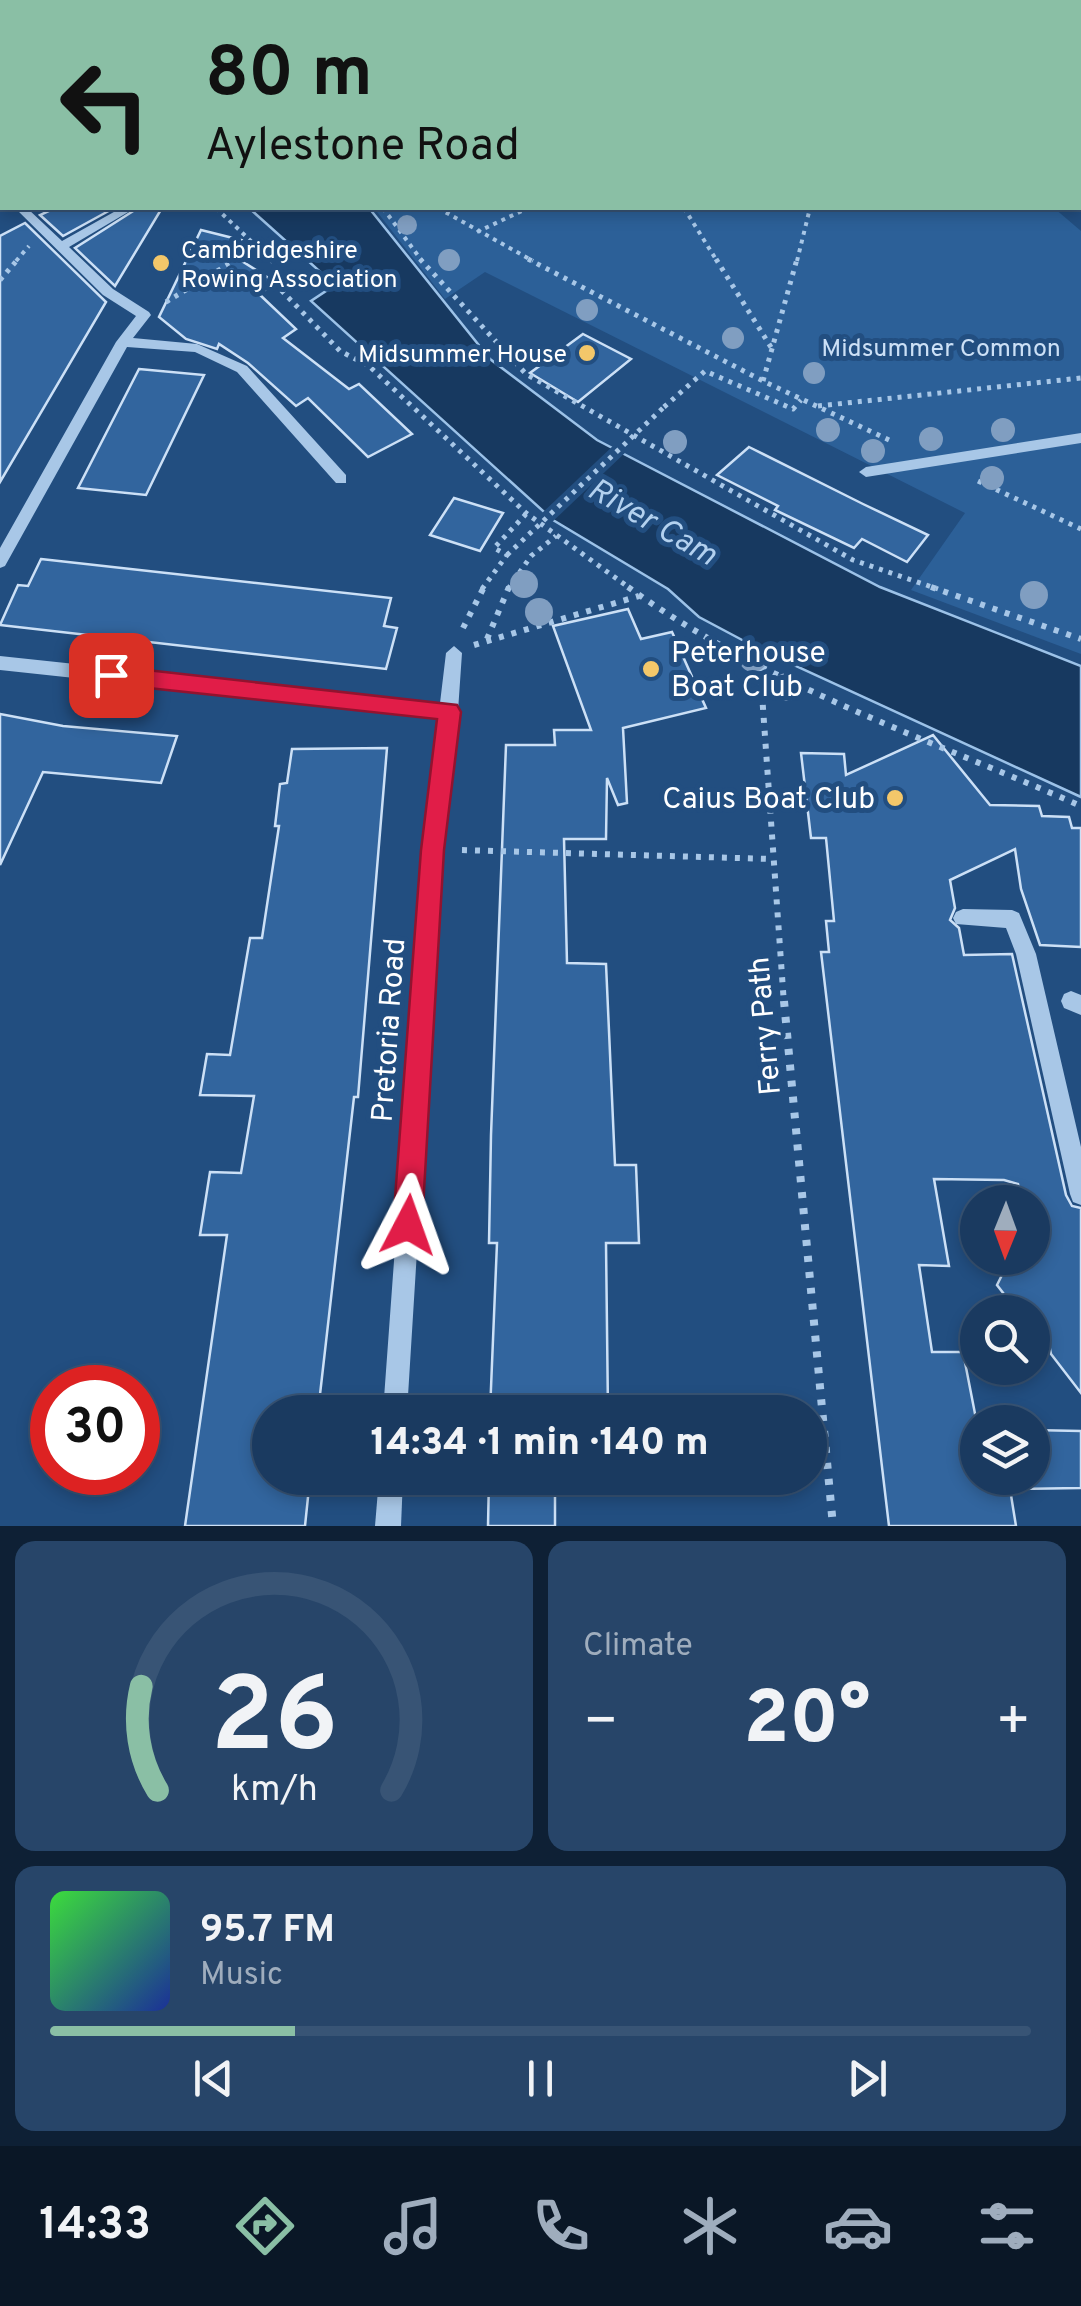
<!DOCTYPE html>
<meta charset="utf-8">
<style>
body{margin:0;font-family:Overpass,sans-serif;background:#274569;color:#f1f3f6;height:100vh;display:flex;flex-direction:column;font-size:38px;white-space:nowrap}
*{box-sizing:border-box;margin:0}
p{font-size:32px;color:#9fadbd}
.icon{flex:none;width:55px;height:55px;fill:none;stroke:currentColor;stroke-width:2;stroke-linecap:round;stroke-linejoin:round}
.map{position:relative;height:1526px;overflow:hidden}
.panel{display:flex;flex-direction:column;gap:15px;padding:15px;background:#0e2035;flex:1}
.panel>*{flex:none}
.banner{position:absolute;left:0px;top:0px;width:1082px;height:210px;box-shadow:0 5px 15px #0003,0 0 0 2px #385475;background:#8abfa5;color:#111;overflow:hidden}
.needle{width:65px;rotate:181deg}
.buttons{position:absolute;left:960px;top:1185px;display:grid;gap:20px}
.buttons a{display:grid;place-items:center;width:90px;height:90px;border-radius:50%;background:#1a3a60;box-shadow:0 5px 15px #0003,0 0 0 2px #385475;font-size:50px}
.speed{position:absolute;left:30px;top:1365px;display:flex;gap:20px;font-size:50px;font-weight:700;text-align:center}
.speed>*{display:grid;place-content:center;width:130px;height:130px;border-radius:50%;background:#1a3a60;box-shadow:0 5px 15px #0003,0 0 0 2px #385475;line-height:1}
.speed .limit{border:15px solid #d22;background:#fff;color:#111}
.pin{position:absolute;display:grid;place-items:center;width:85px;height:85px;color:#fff;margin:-42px;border-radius:20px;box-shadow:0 5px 15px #0006}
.me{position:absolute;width:110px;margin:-55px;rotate:4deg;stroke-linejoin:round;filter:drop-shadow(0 0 8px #0008)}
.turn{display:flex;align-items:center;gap:35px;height:210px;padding:0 40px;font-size:45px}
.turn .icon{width:130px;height:130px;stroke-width:2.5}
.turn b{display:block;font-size:70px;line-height:85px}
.big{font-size:75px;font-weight:800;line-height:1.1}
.panel .widget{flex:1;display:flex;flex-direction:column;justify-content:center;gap:15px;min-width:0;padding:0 35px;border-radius:20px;background:#274569}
.panel .dial{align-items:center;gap:0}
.dial svg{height:260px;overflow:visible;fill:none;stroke:#385475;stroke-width:7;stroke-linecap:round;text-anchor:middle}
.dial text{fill:#f1f3f6;stroke:none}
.song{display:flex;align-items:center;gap:30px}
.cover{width:120px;height:120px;border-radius:15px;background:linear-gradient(135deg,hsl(120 70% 55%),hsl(230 70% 35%))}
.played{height:10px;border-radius:5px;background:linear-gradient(90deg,#8abfa5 25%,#385475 25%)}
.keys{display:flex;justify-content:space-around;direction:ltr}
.heat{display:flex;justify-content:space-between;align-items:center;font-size:55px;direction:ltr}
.panel .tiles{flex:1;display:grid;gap:15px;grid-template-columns:1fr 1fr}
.widget:last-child{grid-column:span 2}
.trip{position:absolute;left:252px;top:1395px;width:575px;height:100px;border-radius:50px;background:#1a3a60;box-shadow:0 5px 15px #0003,0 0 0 2px #385475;font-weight:800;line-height:100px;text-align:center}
.dock{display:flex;height:160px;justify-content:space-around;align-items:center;background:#0a1726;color:#9fadbd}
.dock .icon{width:70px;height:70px}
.dock .on{color:#8abfa5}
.dock b{font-size:45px;color:#f1f3f6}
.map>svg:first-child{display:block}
</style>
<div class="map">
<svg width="1081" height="1526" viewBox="0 0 1081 1526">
<rect width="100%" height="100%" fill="#224e80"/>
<g fill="#2c6098">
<path d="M21,0H809L810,2H26Z"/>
<path d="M374,208H1054L1081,231V654L911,590L965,513L485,272L445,299Z"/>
</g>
<path fill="#173960" stroke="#9cc2e8" stroke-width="2.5" d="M249,208H369L490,359L597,440L880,587L1081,666V797L761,650L699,617L668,589L553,520L311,301L335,285Z"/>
<path fill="#224e80" d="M615,444L627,451L550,524L540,515Z"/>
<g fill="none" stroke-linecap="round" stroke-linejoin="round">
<g fill="#9cc2e8" fill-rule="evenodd">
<path d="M982,0H998L1002,2H988Z"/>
<rect x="1080" y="14" width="1" height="4"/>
</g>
</g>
<g fill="#32659e" stroke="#cce0f6" stroke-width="2.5">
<path d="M55,208H114L63,236L40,215Z"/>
<path d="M138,208H162L115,286L75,248Z"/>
<path d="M25,223L106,302L0,482V236Z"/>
<path d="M201,230L241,240L229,253L278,284L258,293L296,329L283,338L349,389L359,384L412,434L368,457L308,398L296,406L248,363L219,344L217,349L186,339L159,317Z"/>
<path d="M583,334L631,359L578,402L530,373Z"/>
<path d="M139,369L204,375L146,495L78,488Z"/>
<path d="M749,447L863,504L928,535L907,562L862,539L854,548L775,510L778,506L717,475Z"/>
<path d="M454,498L503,513L480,551L430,535Z"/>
<path d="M41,559L391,598L384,626L397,628L386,669L0,625L18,585L28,586Z"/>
<path d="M628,609L641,639L672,632L706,708L623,728L627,803L618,805L607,778L606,839H564L567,963L606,964L615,1165H636L639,1243H606L608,1412H490L497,1243H489L491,1135L506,745H555L554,730H591L553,626Z"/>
<path d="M0,714L63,726L177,736L161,783L43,772L0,865Z"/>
<path d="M933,735L990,805L1039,806L1042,816L1069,817L1072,828H1081V947L1040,945L1021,889L1015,849L950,880L955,908L950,920L959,928L964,955L1012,954L1066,1195L1072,1206L1081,1208V1393L1051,1354L1049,1344H1043L1032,1331V1312L1027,1306L1014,1307L997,1285L1006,1267L1032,1265V1202H1022L1018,1184L1004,1180L934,1179L949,1266L919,1265L932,1352H963L978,1429V1478H1032V1430L1081,1431V1488L1010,1489L1016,1526H889L821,952H829L826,921H834L826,838H811L801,753L844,754L846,775Z"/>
<path d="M387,748L358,1097H354L318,1412H270V1478H310L305,1526H185L227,1235H200L210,1172L241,1173L254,1096L200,1095L207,1054L230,1055L250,938H262L279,826H275L280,784L287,783L292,749Z"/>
<path d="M489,1478H555V1526H488Z"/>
</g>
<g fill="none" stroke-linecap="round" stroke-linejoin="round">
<g stroke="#a8c7e7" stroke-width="4" stroke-dasharray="4 5" stroke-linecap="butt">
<path d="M18,0L25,2"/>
<path d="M890,0L906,2"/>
<path d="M54,2L61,0"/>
<path d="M216,208L272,261"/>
<path d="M383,208L422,261"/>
<path d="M438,208L533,261"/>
<path d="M684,208L717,261"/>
<path d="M477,232L528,208"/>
<path d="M16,261L29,246"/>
<path d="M233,261L255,248"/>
<path d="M797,261L810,208"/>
</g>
<g stroke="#a8c7e7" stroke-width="5" stroke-dasharray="4 6" stroke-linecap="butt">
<path d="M270,259L287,275L281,290L340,351L369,366L526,513L631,589"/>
<path d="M420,259L526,374L853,560L938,589"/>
<path d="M528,259L763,381L889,440"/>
<path d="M716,259L774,352"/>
<path d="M0,280L18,259"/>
<path d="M166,302L237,259"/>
<path d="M763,381L797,259"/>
<path d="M818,406L1081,378"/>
<path d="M664,407L705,371L793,409L801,400"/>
<path d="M978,481L1081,529"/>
<path d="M482,589L507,555L494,548L526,514"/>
<path d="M508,589L531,556L556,536"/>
</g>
<g stroke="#a8c7e7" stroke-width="6" stroke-dasharray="5 8" stroke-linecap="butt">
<path d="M628,587C761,683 931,740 1081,806"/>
<path d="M931,587L1081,639"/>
<path d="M463,628L484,587"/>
<path d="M487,639L509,587"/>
<path d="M474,645L639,596"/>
<path d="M760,666L784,1004"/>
<path d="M462,850L771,859"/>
</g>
<path stroke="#a8c7e7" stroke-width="8" stroke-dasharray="6 10" stroke-linecap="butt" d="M784,1001L833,1526"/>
<g fill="#a8c7e7" fill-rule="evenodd">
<path d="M839,0H850L851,2H841Z"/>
<path d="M0,184L2,185V193H0Z"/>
<path d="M1080,199L1081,200V208L1080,207Z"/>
<path d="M15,208H27L62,241L121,208H135L69,247L113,289L149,312L151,315L133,338L197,344L247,366L346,475V483H336L237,372L195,352L127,347L5,566L0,568V548L116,342L136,316L103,295Z"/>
<path d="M1081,433V443L866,477L859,472L866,467Z"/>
<path d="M454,646L462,653L458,711L442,849L407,1412H383L424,849L439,717L0,670V656L440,703L446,653Z"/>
<path d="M963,909L1012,910L1019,913L1036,954L1081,1147V1205L1073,1202L1070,1194L1016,954L1006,928L956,924L953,918L956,912Z"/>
<path d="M1071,991L1081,995V1015L1064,1008L1061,1001L1064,994Z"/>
<path d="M379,1478H403L401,1526H375Z"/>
</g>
<path stroke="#a8c7e7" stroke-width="5" stroke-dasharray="4 6" stroke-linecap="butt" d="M507,555L664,407"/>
</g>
<g fill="#809ec1">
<circle cx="407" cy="225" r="10"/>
<circle cx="449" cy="260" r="11"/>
<circle cx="587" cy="310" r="11"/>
<circle cx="733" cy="338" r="11"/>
<circle cx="814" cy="373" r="11"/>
<circle cx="828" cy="430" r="12"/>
<circle cx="1003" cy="430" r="12"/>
<circle cx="931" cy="439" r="12"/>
<circle cx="675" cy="442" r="12"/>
<circle cx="873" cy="451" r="12"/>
<circle cx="992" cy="478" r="12"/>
<circle cx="524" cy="584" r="14"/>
<circle cx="1034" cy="595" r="14"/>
<circle cx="539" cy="612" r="14"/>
<circle cx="753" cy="658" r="14"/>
<circle cx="787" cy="687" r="14"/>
</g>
<path fill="#e11d48" stroke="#92132f" stroke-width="2.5" d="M111,666L457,705L461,712L444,850L422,1225L418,1235L408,1239L398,1235L393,1225L421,850L437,719L111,684L100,675Z"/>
<g fill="#f3c76a" stroke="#224e80" stroke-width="4">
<circle cx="161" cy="263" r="10"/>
<circle cx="587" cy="353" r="10"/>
<circle cx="651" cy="669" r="10"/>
<circle cx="895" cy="798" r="10"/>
</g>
<g text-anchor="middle" stroke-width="10" stroke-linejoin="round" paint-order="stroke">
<g font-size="25" fill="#fff" stroke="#224e80" text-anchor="start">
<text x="181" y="258">Cambridgeshire<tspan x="181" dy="29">Rowing Association</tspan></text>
<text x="567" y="362" text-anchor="end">Midsummer House</text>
</g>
<g font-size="25" fill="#cce0f6" stroke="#224e80">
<text x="941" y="356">Midsummer Common</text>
</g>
<g font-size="30" fill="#fff" stroke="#224e80" text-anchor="start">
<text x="671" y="662">Peterhouse<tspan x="671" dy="34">Boat Club</tspan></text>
<text x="875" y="808" text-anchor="end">Caius Boat Club</text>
</g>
<g font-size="30" fill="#fff" stroke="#224e80">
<text transform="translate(764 1026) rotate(-95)" y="10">Ferry Path</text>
<text transform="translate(388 1030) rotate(-86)" y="10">Pretoria Road</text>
</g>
<g font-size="32" font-style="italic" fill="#b3d1ef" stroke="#224e80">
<text transform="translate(653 521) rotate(30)" y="11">River Cam</text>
</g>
</g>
</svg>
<div class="buttons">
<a><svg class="needle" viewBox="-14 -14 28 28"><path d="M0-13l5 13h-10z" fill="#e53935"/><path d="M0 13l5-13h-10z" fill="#9fadbd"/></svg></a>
<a><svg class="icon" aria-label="search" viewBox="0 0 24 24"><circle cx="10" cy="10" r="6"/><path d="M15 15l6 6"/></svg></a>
<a><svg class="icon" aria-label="layers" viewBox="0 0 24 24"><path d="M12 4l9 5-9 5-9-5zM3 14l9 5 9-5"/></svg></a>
</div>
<div class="speed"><div class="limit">30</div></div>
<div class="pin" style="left:111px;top:675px;background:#d93025"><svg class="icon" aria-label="arrive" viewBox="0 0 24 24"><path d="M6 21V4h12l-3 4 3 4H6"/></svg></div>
<svg class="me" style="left:408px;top:1225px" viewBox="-20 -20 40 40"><path d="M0-17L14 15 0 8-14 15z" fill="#e11d48" stroke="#fff" stroke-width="4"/></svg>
<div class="trip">14:34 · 1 min · 140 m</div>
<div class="banner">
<div class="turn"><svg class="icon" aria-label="left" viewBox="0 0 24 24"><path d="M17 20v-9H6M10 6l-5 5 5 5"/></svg><div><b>80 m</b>Aylestone Road</div></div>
</div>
</div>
<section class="panel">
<div class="tiles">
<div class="widget dial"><svg viewBox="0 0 100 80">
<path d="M14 69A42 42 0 1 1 86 69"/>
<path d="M14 69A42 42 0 0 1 9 37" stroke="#8abfa5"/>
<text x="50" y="56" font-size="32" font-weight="700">26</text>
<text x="50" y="72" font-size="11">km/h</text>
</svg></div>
<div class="widget"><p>Climate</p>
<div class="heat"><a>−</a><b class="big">20°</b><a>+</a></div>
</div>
<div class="widget">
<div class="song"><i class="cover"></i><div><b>95.7 FM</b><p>Music</p></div></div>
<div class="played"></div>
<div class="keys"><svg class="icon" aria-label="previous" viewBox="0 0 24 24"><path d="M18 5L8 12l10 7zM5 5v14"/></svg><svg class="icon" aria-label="pause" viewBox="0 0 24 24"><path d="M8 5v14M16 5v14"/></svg><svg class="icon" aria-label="next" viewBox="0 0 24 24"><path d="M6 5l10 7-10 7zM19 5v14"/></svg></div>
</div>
</div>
</section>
<nav class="dock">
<b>14:33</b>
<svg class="icon on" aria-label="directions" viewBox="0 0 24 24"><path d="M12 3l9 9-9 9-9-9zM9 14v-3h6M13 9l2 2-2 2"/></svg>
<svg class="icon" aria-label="music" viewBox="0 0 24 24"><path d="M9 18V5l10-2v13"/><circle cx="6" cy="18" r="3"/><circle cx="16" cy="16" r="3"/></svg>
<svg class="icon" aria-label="phone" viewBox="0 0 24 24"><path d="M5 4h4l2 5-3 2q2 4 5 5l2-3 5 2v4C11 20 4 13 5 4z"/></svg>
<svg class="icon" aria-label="climate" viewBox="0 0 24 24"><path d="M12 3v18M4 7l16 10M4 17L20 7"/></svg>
<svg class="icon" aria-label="car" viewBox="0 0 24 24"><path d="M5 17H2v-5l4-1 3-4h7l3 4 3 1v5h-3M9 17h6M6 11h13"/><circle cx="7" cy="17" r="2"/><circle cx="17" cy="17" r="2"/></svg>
<svg class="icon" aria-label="filters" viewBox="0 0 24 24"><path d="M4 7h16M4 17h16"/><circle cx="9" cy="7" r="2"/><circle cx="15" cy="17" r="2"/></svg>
</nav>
